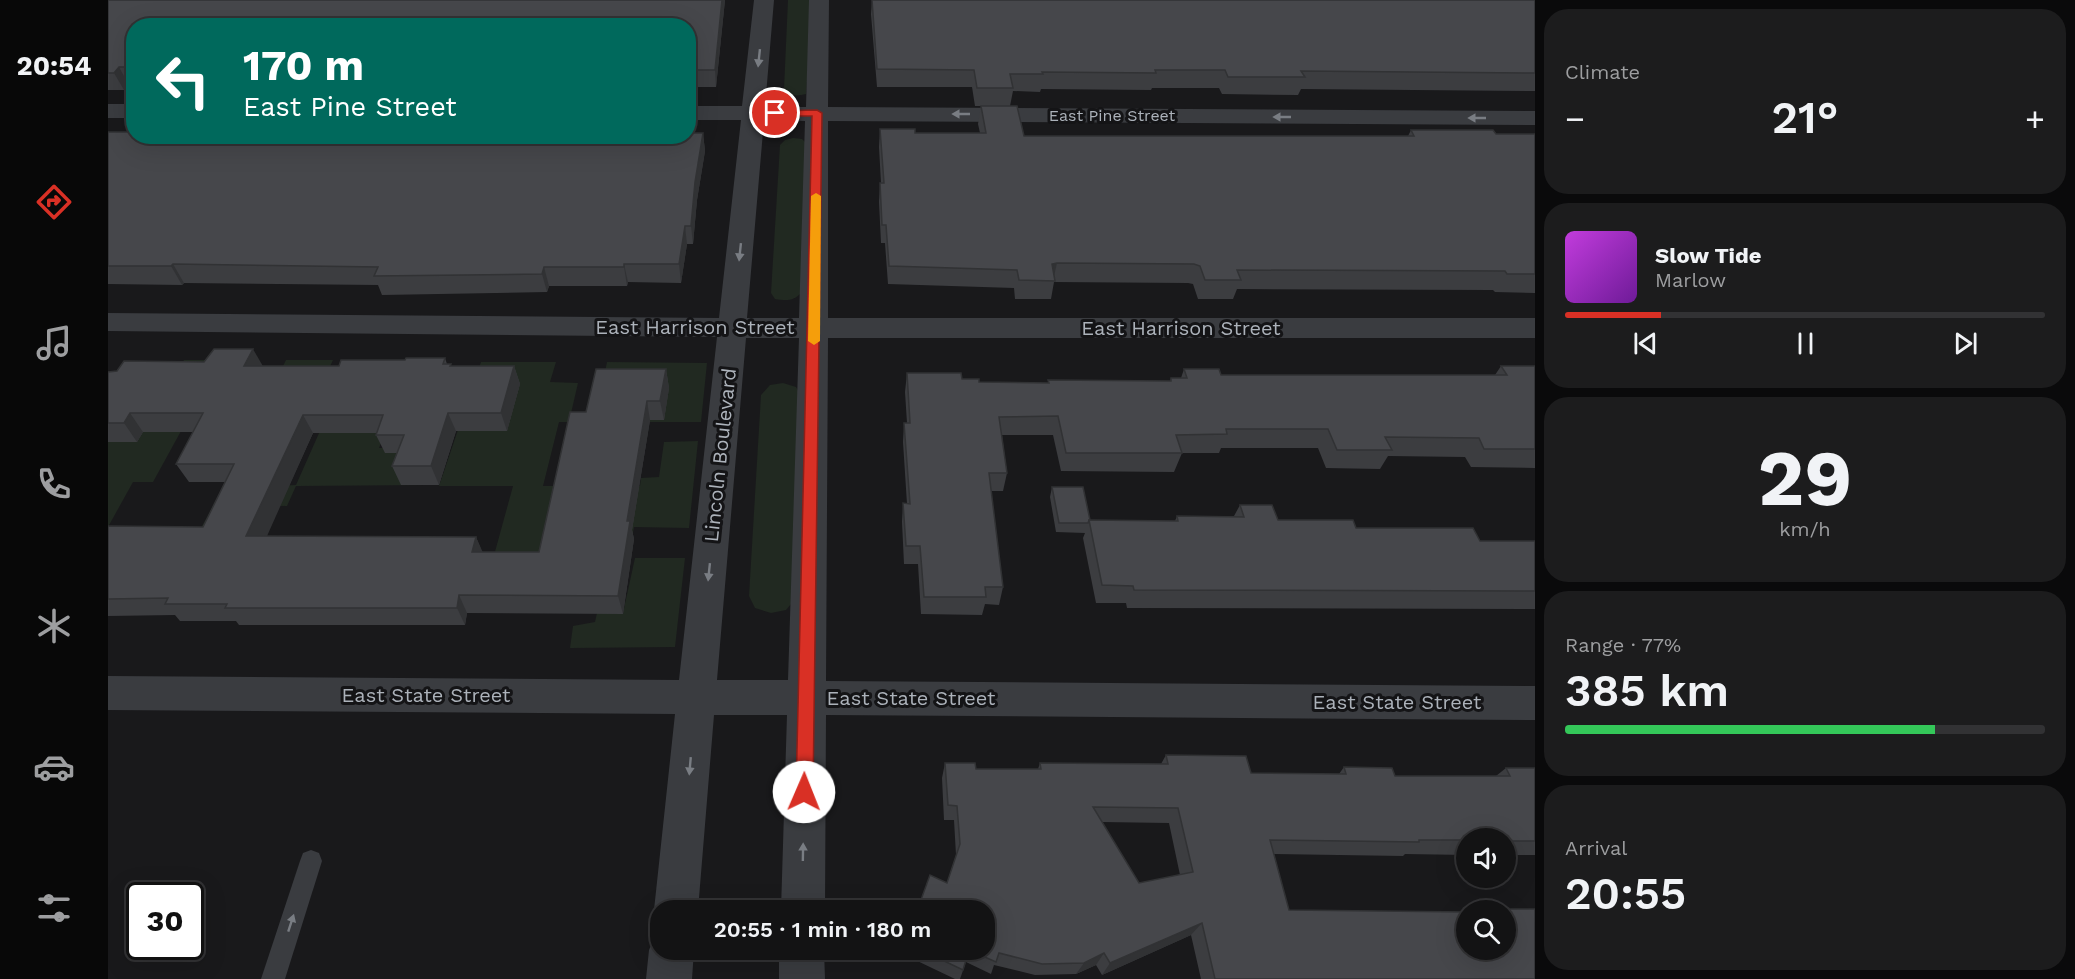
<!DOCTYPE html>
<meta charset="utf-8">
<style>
body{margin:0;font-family:"Work Sans",sans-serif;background:#1c1c1d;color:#f1f3f6;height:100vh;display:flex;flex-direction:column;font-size:22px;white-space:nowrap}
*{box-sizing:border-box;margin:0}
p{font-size:20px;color:#9d9ea0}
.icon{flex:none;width:33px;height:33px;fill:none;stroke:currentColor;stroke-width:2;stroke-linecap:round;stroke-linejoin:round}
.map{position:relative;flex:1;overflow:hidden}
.sheet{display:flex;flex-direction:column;gap:9px;padding:9px;background:#0a0a0b;width:540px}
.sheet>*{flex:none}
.guide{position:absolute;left:18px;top:18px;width:570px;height:126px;border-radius:24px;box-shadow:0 6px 24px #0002,0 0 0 2px #323234;background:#00695c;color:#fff;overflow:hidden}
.tools{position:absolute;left:1348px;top:828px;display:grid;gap:12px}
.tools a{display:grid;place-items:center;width:60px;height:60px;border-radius:50%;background:#131314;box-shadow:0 6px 24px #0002,0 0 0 2px #323234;font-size:30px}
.speed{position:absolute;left:18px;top:882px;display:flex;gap:12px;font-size:30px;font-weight:700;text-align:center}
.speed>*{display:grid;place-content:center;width:78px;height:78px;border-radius:50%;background:#131314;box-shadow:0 6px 24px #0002,0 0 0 2px #323234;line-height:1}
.speed .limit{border:3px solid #111;border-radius:9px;background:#fff;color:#111}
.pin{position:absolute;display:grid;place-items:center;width:51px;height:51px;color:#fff;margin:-26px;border:3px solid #fff;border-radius:50%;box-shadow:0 2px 6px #0007}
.me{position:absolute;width:66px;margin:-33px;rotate:1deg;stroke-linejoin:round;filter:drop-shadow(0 0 4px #0008)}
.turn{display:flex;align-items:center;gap:21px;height:126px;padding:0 18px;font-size:27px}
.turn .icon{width:78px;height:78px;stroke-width:2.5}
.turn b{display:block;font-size:42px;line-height:51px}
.big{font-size:45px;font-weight:600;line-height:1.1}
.sheet .card{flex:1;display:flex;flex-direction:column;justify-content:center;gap:9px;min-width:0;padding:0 21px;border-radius:24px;background:#1c1c1d}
.sheet .dial{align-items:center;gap:0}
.dial b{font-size:78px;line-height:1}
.song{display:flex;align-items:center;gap:18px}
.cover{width:72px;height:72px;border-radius:9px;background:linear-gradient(135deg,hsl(290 70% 55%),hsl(280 70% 35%))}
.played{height:6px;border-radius:3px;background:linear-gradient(90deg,#d93025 20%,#323234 20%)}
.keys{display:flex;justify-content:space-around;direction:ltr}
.heat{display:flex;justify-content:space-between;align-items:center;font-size:33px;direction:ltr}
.charge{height:9px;border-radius:4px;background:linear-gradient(90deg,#34c759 77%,#323234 0)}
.trip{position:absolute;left:542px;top:900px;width:345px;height:60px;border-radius:24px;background:#131314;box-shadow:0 6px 24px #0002,0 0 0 2px #323234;font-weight:600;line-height:60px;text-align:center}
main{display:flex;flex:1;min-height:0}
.tab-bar{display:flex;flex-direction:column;width:108px;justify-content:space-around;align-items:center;background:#080808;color:#9d9ea0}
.tab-bar .icon{width:42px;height:42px}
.tab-bar .current{color:#d93025}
.tab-bar b{font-size:27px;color:#f1f3f6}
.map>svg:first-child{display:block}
</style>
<main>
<nav class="tab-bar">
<b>20:54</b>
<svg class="icon current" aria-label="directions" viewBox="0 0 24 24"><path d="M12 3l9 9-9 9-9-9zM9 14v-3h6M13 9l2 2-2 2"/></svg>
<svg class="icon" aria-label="music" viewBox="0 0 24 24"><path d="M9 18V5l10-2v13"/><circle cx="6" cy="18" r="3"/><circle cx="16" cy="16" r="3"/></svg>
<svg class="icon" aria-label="phone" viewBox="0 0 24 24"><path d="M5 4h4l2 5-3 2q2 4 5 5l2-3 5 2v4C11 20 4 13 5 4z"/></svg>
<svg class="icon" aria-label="climate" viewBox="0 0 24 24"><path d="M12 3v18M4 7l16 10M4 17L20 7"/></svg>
<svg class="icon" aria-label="car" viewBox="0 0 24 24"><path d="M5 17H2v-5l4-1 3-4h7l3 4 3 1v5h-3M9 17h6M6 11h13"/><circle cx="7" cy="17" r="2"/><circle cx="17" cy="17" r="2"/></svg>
<svg class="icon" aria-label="filters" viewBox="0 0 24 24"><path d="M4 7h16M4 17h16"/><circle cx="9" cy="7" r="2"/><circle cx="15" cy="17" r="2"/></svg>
</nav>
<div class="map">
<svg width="1427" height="979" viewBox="0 0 1427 979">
<rect width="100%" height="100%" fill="#19191b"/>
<g fill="#212921">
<path d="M680,0H705L698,94C689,96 683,97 676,89Z"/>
<path d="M685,138L694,139L700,145L694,292C686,301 679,301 667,299L663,293L672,145L677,140Z"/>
<path d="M76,360H112L45,482H25L0,527V438H24Z"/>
<path d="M178,360H225L166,486L188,485L243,361H305L271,448H333L320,485L188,486L179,506L123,505L72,566L116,486Z"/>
<path d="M373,362H448L442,382L470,383L461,422H451L435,486H532L533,478L551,477L556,442L590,441L581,528L526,527L520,561L385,559L405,486H331Z"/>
<path d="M499,362L599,363L593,422H487Z"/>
<path d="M675,383L688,387L693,396L688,598L678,610L663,613L647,608L641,596L653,395L662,385Z"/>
<path d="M527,558H577L567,647L462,648L465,626L487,622L489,613H515Z"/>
</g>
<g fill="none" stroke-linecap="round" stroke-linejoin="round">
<path fill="#3a3c40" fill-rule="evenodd" d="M203,850L211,853L214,861L177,979H153L192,861L195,853Z"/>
<g fill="#3a3c40" fill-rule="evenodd">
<path d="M646,0H666L657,107H698L701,0H721L720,107L1427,111V125L720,121V318H1427V338H720L718,681L1427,686V720L718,715L717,910H673L679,715H606L590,910H552V925L546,910L567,714L0,710V676L571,680L609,337L0,331V313L611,318L633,120H580V106H634ZM656,120L697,121L691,318H639ZM638,338H691L680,680H609Z"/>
<rect x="0" y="104" width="26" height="14"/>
<path d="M552,932V950H586L584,979H538L541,950L548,934Z"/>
<path d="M671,950H716L717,979H671Z"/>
</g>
</g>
<g fill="#3c3d40" fill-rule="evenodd">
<path d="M0,0H617L608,87H580V26H26V85H21L16,90H0Z"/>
<path d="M764,0H1427V91L1193,89L1190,95L1114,94L1111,88H1044L1043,90L933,89L932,92L905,91L902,106H867L864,87H769L763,14Z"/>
<path d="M873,106L916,136H1300L1303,130L1388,134H1427V293L1387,292L1385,290L1129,289L1125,299H1090L1085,284L1080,283L946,282L943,299H907L906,288L780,284L777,243H773L771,202L772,183H773L771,147L772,129L807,133H872L870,124Z"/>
<path d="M0,132L595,133L597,151L589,200L585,244H579L573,283L520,282L519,286H441L439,292L274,295L270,285L76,283L74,285L0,284Z"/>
<path d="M337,358L339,364H343V366H406L412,384L399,431H348L331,485H293L284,466L289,453H277L268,435V433H205L158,536L368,537L374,552H431L478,412L558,369L561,388L556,420H542L524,530L526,539L515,614L359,613L357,625H131L128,621H72L67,615L0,616V527H95L117,482H81L68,464L85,432H35L29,442H0V372L155,366H231L297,360Z"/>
<path d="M1393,366H1427V468L1363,467L1357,457L1280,456L1272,469L1218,468L1210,448H1113L1111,453H1074L1066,472L953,471L945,435H894L899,473L895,491H883L895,587L891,605L877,604L874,615L813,614L810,564H796L794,522L795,503L799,504L795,442L796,423H799L797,392L799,373L871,382L940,383V380L1062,381L1063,378H1073L1076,369L1113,375H1387Z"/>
<path d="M944,487L982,520L1067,521L1069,516H1126L1132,505L1170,520L1248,528L1372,541H1427V609L1019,608L1018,603H988L975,538L977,533L948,532L942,497Z"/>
<path d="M1058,755L1138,756L1143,773L1231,774L1236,767L1284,768L1287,776H1388L1398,768H1427V855H1398V838H1359V855L1297,854L1295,856L1166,854L1181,910L1359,912V950H1398V910H1394L1397,909H1427V979H1093L1083,935L994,975L988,965L968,974L927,975L886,965L883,974L858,962L852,979H847L801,957L802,950H876V910H810L822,875L839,883L848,855L846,820H836L834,778L837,763H867L868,769H930L932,763L1053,764ZM994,822L1061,823L1072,875L1031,883Z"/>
</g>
<g fill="#313234">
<path d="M614,0H617L608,87L607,70Z"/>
<path d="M11,67L21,85L16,90L6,73Z"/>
<path d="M595,133L597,151L589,200L585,244L583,226L587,182Z"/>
<path d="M577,226L579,244L573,283L571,264Z"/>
<path d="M949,263L945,281L944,264Z"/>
<path d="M65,264L76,283L74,285L63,266Z"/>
<path d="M516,264L520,282L519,286L516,267Z"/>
<path d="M436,267L441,286L439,292L434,274Z"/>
<path d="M145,349L156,368L136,366Z"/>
<path d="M406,366L412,384L399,431L393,413Z"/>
<path d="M558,369L561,388L556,420L552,401Z"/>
<path d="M539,401L542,420L524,530L526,539L515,614L510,596L519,521Z"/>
<path d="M22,413L35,432L29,442L16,423Z"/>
<path d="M340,413L348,431L331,485L323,466Z"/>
<path d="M195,415L205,433L151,554L138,536Z"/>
<path d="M368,537L376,555L364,552Z"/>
<path d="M351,595L359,613L357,625L349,608Z"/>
<path d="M1094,923L1083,935L994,975L1002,963Z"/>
<path d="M996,953L988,965L968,974L976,963Z"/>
</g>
<g fill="#46474b" stroke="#313234" stroke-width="1.5" fill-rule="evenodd">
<path d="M0,0H614L607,70H580V26H26V67H11L6,73H0Z"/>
<path d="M764,0H1427V73L1193,71L1197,77H1120L1117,70H1047L1048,73L934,72L935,74H902L905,88H869L866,70L769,69Z"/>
<path d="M873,106H909L916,136H1306L1303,130H1385L1388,134H1427V274H1399L1397,271L1129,270L1133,280H1097L1092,266L1086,264L949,263L944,264L947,281L911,280L909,270L781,266L778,225H774L772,183H776L772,129H807V133H878Z"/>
<path d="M0,132H26V136H580V133H595L587,182L583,226H577L571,264H516V267H436L434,274L266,276L270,267L65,264L63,266H0Z"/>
<path d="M106,349H145L136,366H231L233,360H297L298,358H337L335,364H343L342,366H406L393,413H340L323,466H284L296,435H268L275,415H195L138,536L368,537L364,552H431L462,412H478L488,369H558L552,401H539L519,521H522L510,596L351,595L349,608H117L119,604H57L60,598L0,599V526L95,527L126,464H68L95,413H22L16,423H0V372L9,371L16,361L96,362Z"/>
<path d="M1393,366H1427V449H1376L1371,438L1277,437L1284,450H1229L1220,429H1118L1119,434L1068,435L1074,453H958L950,416L891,417L899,473H881L895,587H877L878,597H816L812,546H798L795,503L802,504L796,423H802L799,373H853L854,379H871V382L941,383L940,380L1063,381V378H1079L1076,369H1111L1113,375H1399Z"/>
<path d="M944,487H975L982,520H981L980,523H951Z"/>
<path d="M1132,505H1164L1170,520H1245L1248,528H1365L1372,541H1427V591L1026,590L1025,586L994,585L981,520L1070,521L1069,516L1136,517Z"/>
<path d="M1058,755L1138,756L1143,773L1238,774L1236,767L1284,768L1287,776H1402L1398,768H1427V841H1398V838H1359V840H1311V842L1162,840L1181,910L1359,912V950H1398V910L1397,909H1427V979H1107L1094,923L1002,963L996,953L976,963L934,964L891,953L888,962L861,950L855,970L813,950H876V910H816L810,908L822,875L839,883L852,844L849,806L840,805L837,763H867L868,769H933L932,763L1060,764ZM985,807L1070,808L1085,872L1031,883Z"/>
</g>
<defs><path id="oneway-solid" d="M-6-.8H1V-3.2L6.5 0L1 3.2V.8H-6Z" transform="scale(1.5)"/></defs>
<g fill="#797d83">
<use href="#oneway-solid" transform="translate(651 58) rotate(96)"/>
<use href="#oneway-solid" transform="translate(853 114) rotate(-180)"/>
<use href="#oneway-solid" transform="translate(1174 117) rotate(-180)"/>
<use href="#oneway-solid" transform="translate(1369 118) rotate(-180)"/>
<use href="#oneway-solid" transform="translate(632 252) rotate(96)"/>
<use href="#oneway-solid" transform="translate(601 572) rotate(96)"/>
<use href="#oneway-solid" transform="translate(582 766) rotate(95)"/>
<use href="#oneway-solid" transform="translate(695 852) rotate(-89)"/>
<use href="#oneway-solid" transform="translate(183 923) rotate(-72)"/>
</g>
<path fill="#d93025" stroke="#8d1f18" stroke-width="1.5" d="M709,110L714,113L705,792L702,798L696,800L690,798L688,792L704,116H667L662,113L667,111Z"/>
<path fill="#f59e0b" d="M708,193L713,196L712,341L706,345L700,341L703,196Z"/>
<g text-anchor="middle" stroke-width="6" stroke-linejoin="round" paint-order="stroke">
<g font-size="16" fill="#acb2ba" stroke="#141416">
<text x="1004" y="121">East Pine Street</text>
</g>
<g font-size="20" fill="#acb2ba" stroke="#141416">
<text x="587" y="334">East Harrison Street</text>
<text x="1073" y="335">East Harrison Street</text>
<text transform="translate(612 455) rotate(-84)" y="7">Lincoln Boulevard</text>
<text x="318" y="702">East State Street</text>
<text x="803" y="705">East State Street</text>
<text x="1289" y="709">East State Street</text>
</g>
</g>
</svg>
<div class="tools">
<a><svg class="icon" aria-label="sound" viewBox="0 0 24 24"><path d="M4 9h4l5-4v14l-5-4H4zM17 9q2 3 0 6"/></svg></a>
<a><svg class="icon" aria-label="search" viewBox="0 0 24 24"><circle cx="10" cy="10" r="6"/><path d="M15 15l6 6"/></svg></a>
</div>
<div class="speed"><div class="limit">30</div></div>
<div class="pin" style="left:667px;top:113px;background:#d93025"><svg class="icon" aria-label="arrive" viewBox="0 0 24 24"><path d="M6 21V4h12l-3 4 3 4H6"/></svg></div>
<svg class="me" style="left:696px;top:792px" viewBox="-20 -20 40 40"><circle r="19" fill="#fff"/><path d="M0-13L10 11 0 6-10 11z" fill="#d93025"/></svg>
<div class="trip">20:55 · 1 min · 180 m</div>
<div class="guide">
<div class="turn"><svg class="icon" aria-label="left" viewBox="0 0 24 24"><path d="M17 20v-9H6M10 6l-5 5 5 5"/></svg><div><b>170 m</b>East Pine Street</div></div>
</div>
</div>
<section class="sheet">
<div class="card"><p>Climate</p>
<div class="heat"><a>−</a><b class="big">21°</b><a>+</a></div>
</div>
<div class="card">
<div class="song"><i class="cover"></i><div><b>Slow Tide</b><p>Marlow</p></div></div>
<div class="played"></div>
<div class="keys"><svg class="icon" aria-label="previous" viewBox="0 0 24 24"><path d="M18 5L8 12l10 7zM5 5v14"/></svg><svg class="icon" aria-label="pause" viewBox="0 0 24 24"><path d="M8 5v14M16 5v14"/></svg><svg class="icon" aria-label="next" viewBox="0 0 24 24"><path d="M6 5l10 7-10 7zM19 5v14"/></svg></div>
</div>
<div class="card dial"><b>29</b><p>km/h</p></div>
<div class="card"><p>Range · 77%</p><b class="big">385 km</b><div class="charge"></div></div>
<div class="card"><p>Arrival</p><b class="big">20:55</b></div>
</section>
</main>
